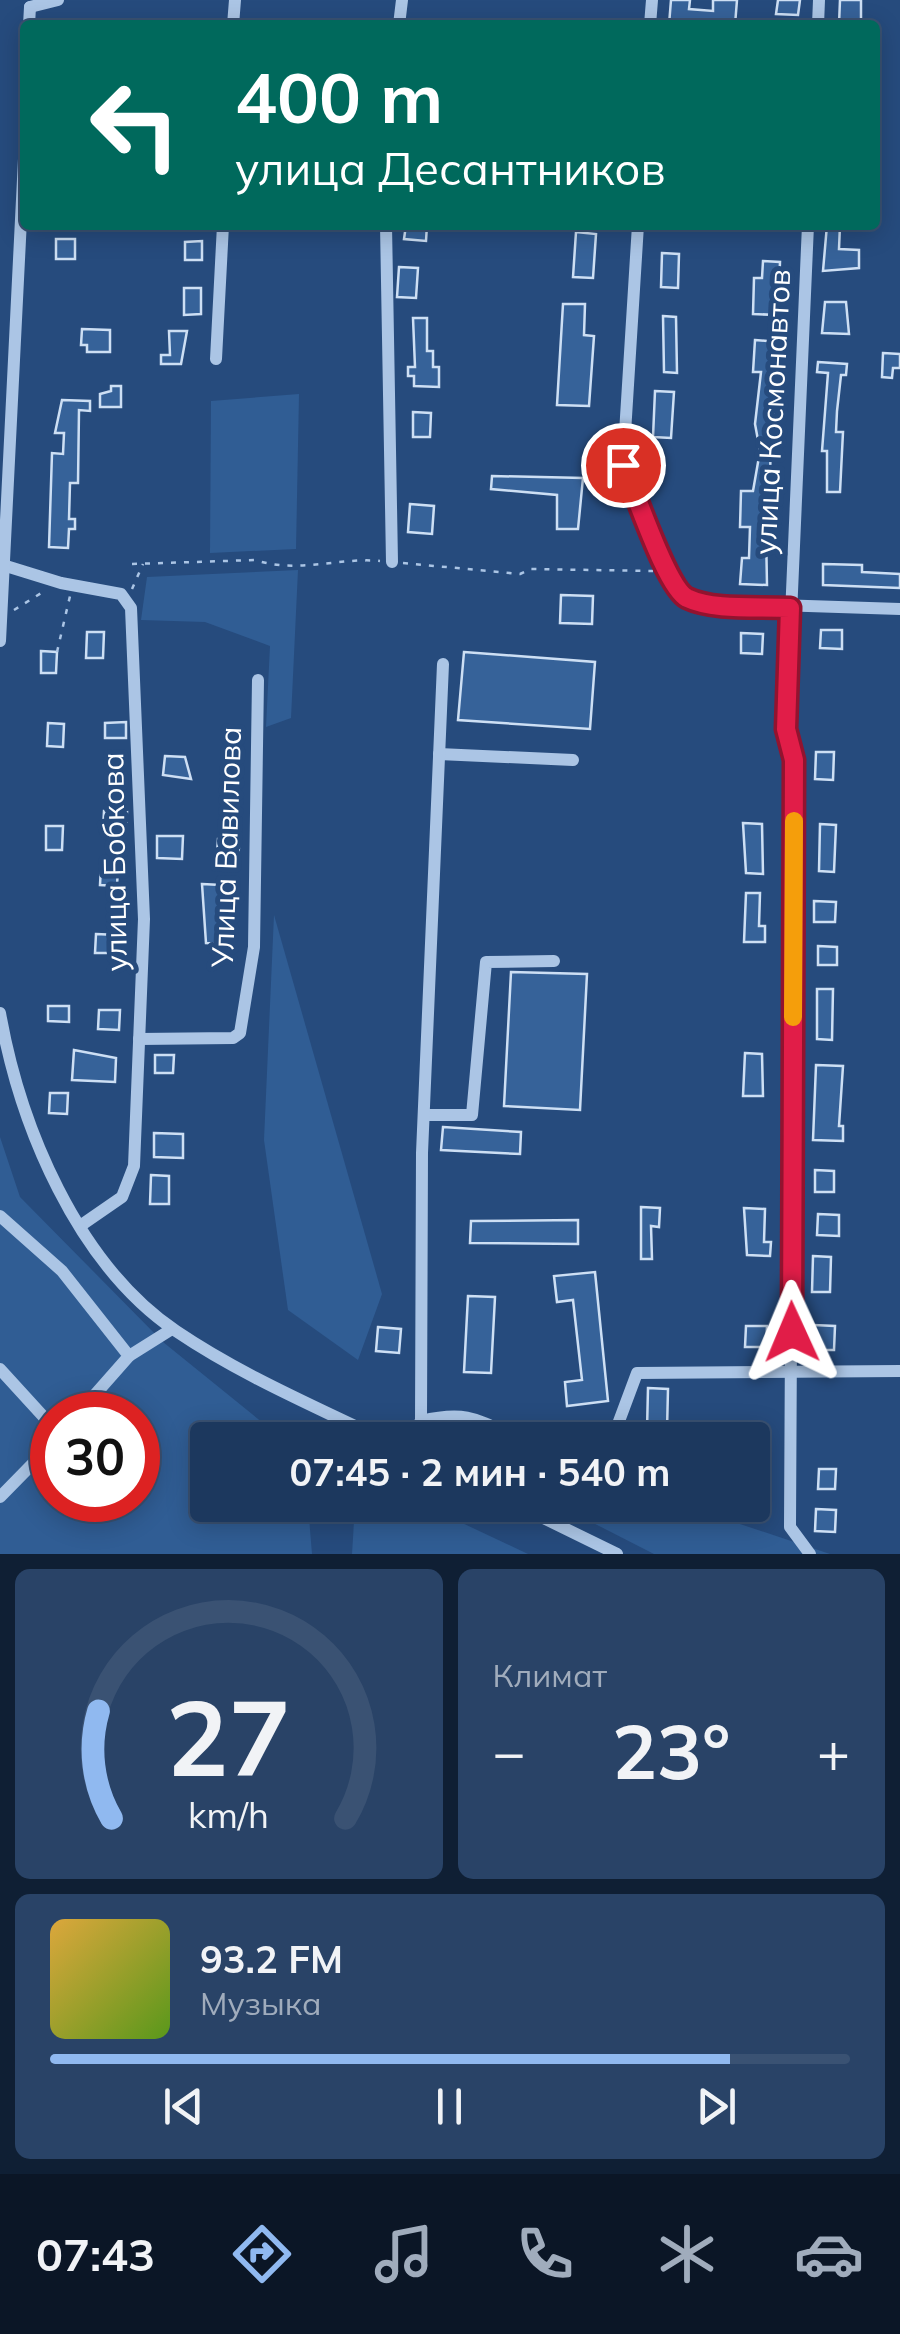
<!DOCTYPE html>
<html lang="ru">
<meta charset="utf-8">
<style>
body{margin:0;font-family:Mulish,sans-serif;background:#294367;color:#f1f3f6;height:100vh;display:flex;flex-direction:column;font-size:38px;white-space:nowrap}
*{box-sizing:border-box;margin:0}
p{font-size:32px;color:#a0acbc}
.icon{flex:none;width:55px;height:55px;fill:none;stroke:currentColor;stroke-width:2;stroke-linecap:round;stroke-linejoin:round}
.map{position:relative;height:1554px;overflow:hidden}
.side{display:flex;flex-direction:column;gap:15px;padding:15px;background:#0f1f34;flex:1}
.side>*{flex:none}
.guide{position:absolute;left:20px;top:20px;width:860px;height:210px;border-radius:10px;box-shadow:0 5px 25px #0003,0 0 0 2px #3a5273;background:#00695c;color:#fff;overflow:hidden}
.speed{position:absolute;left:30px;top:1392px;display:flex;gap:20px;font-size:50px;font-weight:700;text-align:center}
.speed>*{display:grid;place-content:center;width:130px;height:130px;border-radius:50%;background:#1c385e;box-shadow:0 5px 25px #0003,0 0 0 2px #3a5273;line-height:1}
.speed .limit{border:15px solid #d22;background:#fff;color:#111}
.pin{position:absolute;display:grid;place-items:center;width:85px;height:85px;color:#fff;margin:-42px;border:5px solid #fff;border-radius:50%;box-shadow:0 2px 10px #0007}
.me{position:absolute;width:110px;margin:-55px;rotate:359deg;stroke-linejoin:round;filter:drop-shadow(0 0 8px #0008)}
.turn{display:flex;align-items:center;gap:35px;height:210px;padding:0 50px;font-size:45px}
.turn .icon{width:130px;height:130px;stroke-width:2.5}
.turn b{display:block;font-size:70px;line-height:85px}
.big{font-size:75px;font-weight:700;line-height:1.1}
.side .tile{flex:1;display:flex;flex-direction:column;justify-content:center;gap:15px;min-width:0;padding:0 35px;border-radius:15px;background:#294367}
.side .dial{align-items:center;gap:0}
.dial svg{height:260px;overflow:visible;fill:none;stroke:#3a5273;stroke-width:7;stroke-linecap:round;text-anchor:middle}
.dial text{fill:#f1f3f6;stroke:none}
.song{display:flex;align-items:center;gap:30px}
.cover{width:120px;height:120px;border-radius:15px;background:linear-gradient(135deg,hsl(40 70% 55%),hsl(90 70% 35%))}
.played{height:10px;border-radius:5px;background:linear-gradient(90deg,#90b9f0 85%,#3a5273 85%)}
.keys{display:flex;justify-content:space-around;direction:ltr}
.heat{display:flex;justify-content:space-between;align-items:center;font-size:55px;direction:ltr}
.side .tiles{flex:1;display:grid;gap:15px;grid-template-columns:1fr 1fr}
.tile:last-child{grid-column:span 2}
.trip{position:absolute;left:190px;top:1422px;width:580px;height:100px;border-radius:10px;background:#1c385e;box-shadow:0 5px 25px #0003,0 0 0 2px #3a5273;font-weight:700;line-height:100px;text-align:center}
.dock{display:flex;height:160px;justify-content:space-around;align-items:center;background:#0b1626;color:#a0acbc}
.dock .icon{width:70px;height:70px}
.dock .active{color:#90b9f0}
.dock b{font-size:45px;color:#f1f3f6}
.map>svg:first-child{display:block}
</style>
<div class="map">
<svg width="900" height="1554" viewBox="0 0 900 1554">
<rect width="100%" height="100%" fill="#264b7d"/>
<g fill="#305d94" fill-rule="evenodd">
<path d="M299,394L296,549L210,553L211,401Z"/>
<path d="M298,570L291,718L266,727L270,646L205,622L141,620L147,577Z"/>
<path d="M274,915L382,1294L358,1360L288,1310L264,1140Z"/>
<path d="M0,1137L20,1197L163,1342L284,1440H208V1505H308L312,1554H0ZM52,1415H138V1500H52Z"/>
<path d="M355,1505H424L528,1554H352Z"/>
<path d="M558,1505H683L830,1554H654Z"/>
</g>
<g fill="#366299" stroke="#cddff4" stroke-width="2.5">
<path d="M671,0H690L689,9L713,11V0H737L735,25H669Z"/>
<path d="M778,0H800L798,15L776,14Z"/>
<path d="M840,0H861V25H839Z"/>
<path d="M406,225H427L426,241L404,239Z"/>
<path d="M827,225H840L839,249L859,250V268L823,271Z"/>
<path d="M576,232L596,234L593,278L573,277Z"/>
<rect x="56" y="239" width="19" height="20"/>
<path d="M202,241V260H185V242Z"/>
<path d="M662,253L679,254L678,288L661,287Z"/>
<path d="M763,261L780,262L779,287H786V296H778L777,315L753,314L754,278H762Z"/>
<path d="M399,267L418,268L416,298L397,297Z"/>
<path d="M184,288H201V314L184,315Z"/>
<path d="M825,302H846L849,334L822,333Z"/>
<path d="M563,304H585L584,335L594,336L589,406L557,405Z"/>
<path d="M663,316L676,317L677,373L664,372Z"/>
<path d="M413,318H427V351H433V367H439V387L414,386V376H408V367H415Z"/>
<path d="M82,329L110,330V352H87V345H81Z"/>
<path d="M169,331H187L181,364H161V355H170Z"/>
<path d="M755,340L778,342L766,532L767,585L740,584L742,558H749L750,527H740L741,491H753L760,451L755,424L761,372H753Z"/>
<path d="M883,353L900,354V368H893L892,378L882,377Z"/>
<path d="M818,362L847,364L846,375H841L837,411L836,432H843L840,492H827V451H822L828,373L817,372Z"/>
<path d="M111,386H121V407H100V394L111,391Z"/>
<path d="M655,391L674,392L671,438L653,437Z"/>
<path d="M62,400L90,401V411L79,410L78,483H70L69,519H75V529H69L68,548L49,547L52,453L63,454L64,433H55Z"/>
<path d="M413,412L431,413L430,437H413Z"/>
<path d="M492,476L583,478L578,529H557V495L491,489Z"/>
<path d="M410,504L434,506L432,534L408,532Z"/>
<path d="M823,564L862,565V572L900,574V588L823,585Z"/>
<path d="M561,595L593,596L592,624L560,623Z"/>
<path d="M821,630H842V649L820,648Z"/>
<path d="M87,632H104L103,658H86Z"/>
<path d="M741,633L763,634L762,654L741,653Z"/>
<path d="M41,651L57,652L56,673H41Z"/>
<path d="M464,652L595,662L590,729L458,720Z"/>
<path d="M126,722V738H105V723Z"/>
<path d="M48,723L64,724L63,747L47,746Z"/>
<path d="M816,752H834L833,780L815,779Z"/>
<path d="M165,756L185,757L191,779L163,775Z"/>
<path d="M104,811L127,812L126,832L103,830Z"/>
<path d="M743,823L762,824L763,874L746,873Z"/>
<path d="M820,824L836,825L834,872L819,871Z"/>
<path d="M46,826H63L62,850H46Z"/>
<path d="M157,836H183L182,859L157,858Z"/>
<path d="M218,839L240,841L238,855L217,853Z"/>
<path d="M101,866L118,867L117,886L100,885Z"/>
<path d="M202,884L221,885L225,944L206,943Z"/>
<path d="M746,893H760L759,926H765V942H744Z"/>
<path d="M814,901L836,902L835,922H814Z"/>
<path d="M96,934L117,935L116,953H95Z"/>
<path d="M818,946L837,947V965H818Z"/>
<path d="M511,972L587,974L580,1110L504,1106Z"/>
<path d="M817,989H833L832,1040L817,1039Z"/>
<path d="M48,1006H69V1022L48,1021Z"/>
<path d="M99,1010H120L119,1030L98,1029Z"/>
<path d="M74,1050L116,1058L115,1082L72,1080Z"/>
<path d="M745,1053L762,1054L763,1096H743Z"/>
<path d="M155,1055H174L173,1073H155Z"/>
<path d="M816,1065L843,1066L839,1126H843V1141L813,1140Z"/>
<path d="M50,1093H68L67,1114L49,1113Z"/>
<path d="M443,1127L521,1132L520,1154L441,1150Z"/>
<path d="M154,1133L183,1134V1158L154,1157Z"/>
<path d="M815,1170L834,1171V1192H815Z"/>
<path d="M151,1175L169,1176V1204H150Z"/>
<path d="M641,1207L660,1208L659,1227L651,1226L652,1259H641Z"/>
<path d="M744,1208L765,1209L764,1242H771L770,1256L747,1255Z"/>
<path d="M818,1214L839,1215V1236L817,1235Z"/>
<path d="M578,1220V1244L470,1243L471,1221Z"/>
<path d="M813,1256L831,1257L830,1292H812Z"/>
<path d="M595,1272L608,1401L567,1406L565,1382L582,1380L573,1300L557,1302L554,1276Z"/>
<path d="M468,1296L495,1297L491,1373L464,1372Z"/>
<path d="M813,1325L835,1326L834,1350H812Z"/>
<path d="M746,1326H767L766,1347H745Z"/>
<path d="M378,1327L401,1329L399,1353L376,1351Z"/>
<path d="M648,1388L668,1389L667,1430H647Z"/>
<path d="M819,1469H836L835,1489H818Z"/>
<path d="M816,1509L836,1510L835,1532L815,1531Z"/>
</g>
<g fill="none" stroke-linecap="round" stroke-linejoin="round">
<g stroke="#abc5e5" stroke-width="2.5" stroke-dasharray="5 8" stroke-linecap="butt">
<path d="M403,563L520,574L531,569L653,571"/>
<path d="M132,564L255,560C298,574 339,557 380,561"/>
<path d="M132,589L143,564"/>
<path d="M14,610L46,590"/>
<path d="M57,652L70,596"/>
</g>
<g stroke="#abc5e5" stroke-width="12">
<path d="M30,7L58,0"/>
<path d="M29,25L30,7"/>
<path d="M233,25L235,0"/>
<path d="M399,25L402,0"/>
<path d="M650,25L652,0"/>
<path d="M818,25L819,0"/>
<path d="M386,225L392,562"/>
<path d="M638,225L623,465L656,538L667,579L686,597L715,603L900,609"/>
<path d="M808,225L786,729L794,760L790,1527L810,1554"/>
<path d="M216,359L223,225"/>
<path d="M6,566L61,583L121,594L131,608L144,919L134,1166L122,1197L80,1226"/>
<path d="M0,641L25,139"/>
<path d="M439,754L573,760"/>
<path d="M0,1013C20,1126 77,1264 176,1331C241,1375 314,1406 384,1440"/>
<path d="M139,1039L233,1038L240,1033L254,947L258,680"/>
<path d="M426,1115H472L486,962L554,961"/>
<path d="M0,1216L62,1271L129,1356L77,1415"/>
<path d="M129,1356L172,1329"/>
<path d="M0,1369L52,1426"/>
<path d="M421,1421C468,1410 478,1420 520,1440"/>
<path d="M407,1440L421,1421L422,1153L443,664"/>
<path d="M612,1440L637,1373L900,1371"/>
<path d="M0,1497L52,1444"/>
<path d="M517,1505L617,1554"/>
</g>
</g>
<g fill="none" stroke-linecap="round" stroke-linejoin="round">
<g stroke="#92132f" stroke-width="25">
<path id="route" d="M623,465C636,492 666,587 687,598C714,611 760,606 790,608L786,729L794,760L792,1332"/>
</g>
<use href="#route" stroke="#e11d48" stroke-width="18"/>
<path stroke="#f59e0b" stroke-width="18" d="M793,1017L794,821"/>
</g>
<g text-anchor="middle" stroke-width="10" stroke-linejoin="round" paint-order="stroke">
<g font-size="30" fill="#fff" stroke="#264b7d">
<text transform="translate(773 412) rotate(-87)" y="10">улица Космонавтов</text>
<text transform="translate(227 847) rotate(-88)" y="10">Улица Вавилова</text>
<text transform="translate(115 862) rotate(-91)" y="10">улица Бобкова</text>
</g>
</g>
</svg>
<div class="speed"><div class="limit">30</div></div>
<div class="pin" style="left:623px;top:465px;background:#d93025"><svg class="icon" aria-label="arrive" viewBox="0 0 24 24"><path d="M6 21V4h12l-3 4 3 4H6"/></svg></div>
<svg class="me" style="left:792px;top:1332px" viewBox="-20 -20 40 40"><path d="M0-17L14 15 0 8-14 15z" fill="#e11d48" stroke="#fff" stroke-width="4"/></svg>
<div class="trip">07:45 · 2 мин · 540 m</div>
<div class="guide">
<div class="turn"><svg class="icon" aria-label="left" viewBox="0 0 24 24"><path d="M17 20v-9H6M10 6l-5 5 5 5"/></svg><div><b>400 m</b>улица Десантников</div></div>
</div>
</div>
<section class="side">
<div class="tiles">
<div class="tile dial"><svg viewBox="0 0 100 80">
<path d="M14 69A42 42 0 1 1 86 69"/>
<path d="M14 69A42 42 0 0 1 10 36" stroke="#90b9f0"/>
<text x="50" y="56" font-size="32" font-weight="700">27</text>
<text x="50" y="72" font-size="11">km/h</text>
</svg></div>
<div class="tile"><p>Климат</p>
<div class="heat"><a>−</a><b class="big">23°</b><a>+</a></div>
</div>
<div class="tile">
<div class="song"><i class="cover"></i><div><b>93.2 FM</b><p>Музыка</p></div></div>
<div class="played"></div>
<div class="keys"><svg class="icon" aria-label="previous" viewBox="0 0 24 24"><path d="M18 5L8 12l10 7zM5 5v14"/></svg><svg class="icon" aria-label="pause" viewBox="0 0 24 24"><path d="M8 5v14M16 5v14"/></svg><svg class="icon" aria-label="next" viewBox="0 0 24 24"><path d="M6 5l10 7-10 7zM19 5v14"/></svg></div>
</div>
</div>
</section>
<nav class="dock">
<b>07:43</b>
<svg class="icon active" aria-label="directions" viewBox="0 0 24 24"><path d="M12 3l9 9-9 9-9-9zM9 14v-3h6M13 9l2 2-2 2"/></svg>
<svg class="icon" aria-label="music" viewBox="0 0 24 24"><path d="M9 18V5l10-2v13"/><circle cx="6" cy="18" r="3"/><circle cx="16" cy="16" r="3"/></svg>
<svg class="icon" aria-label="phone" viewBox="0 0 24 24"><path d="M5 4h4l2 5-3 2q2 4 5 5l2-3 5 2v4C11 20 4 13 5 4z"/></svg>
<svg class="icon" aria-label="climate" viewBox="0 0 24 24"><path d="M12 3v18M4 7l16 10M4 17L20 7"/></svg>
<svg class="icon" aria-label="car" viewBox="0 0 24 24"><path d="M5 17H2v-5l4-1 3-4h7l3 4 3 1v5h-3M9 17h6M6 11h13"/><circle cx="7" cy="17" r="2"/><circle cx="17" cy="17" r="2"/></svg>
</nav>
